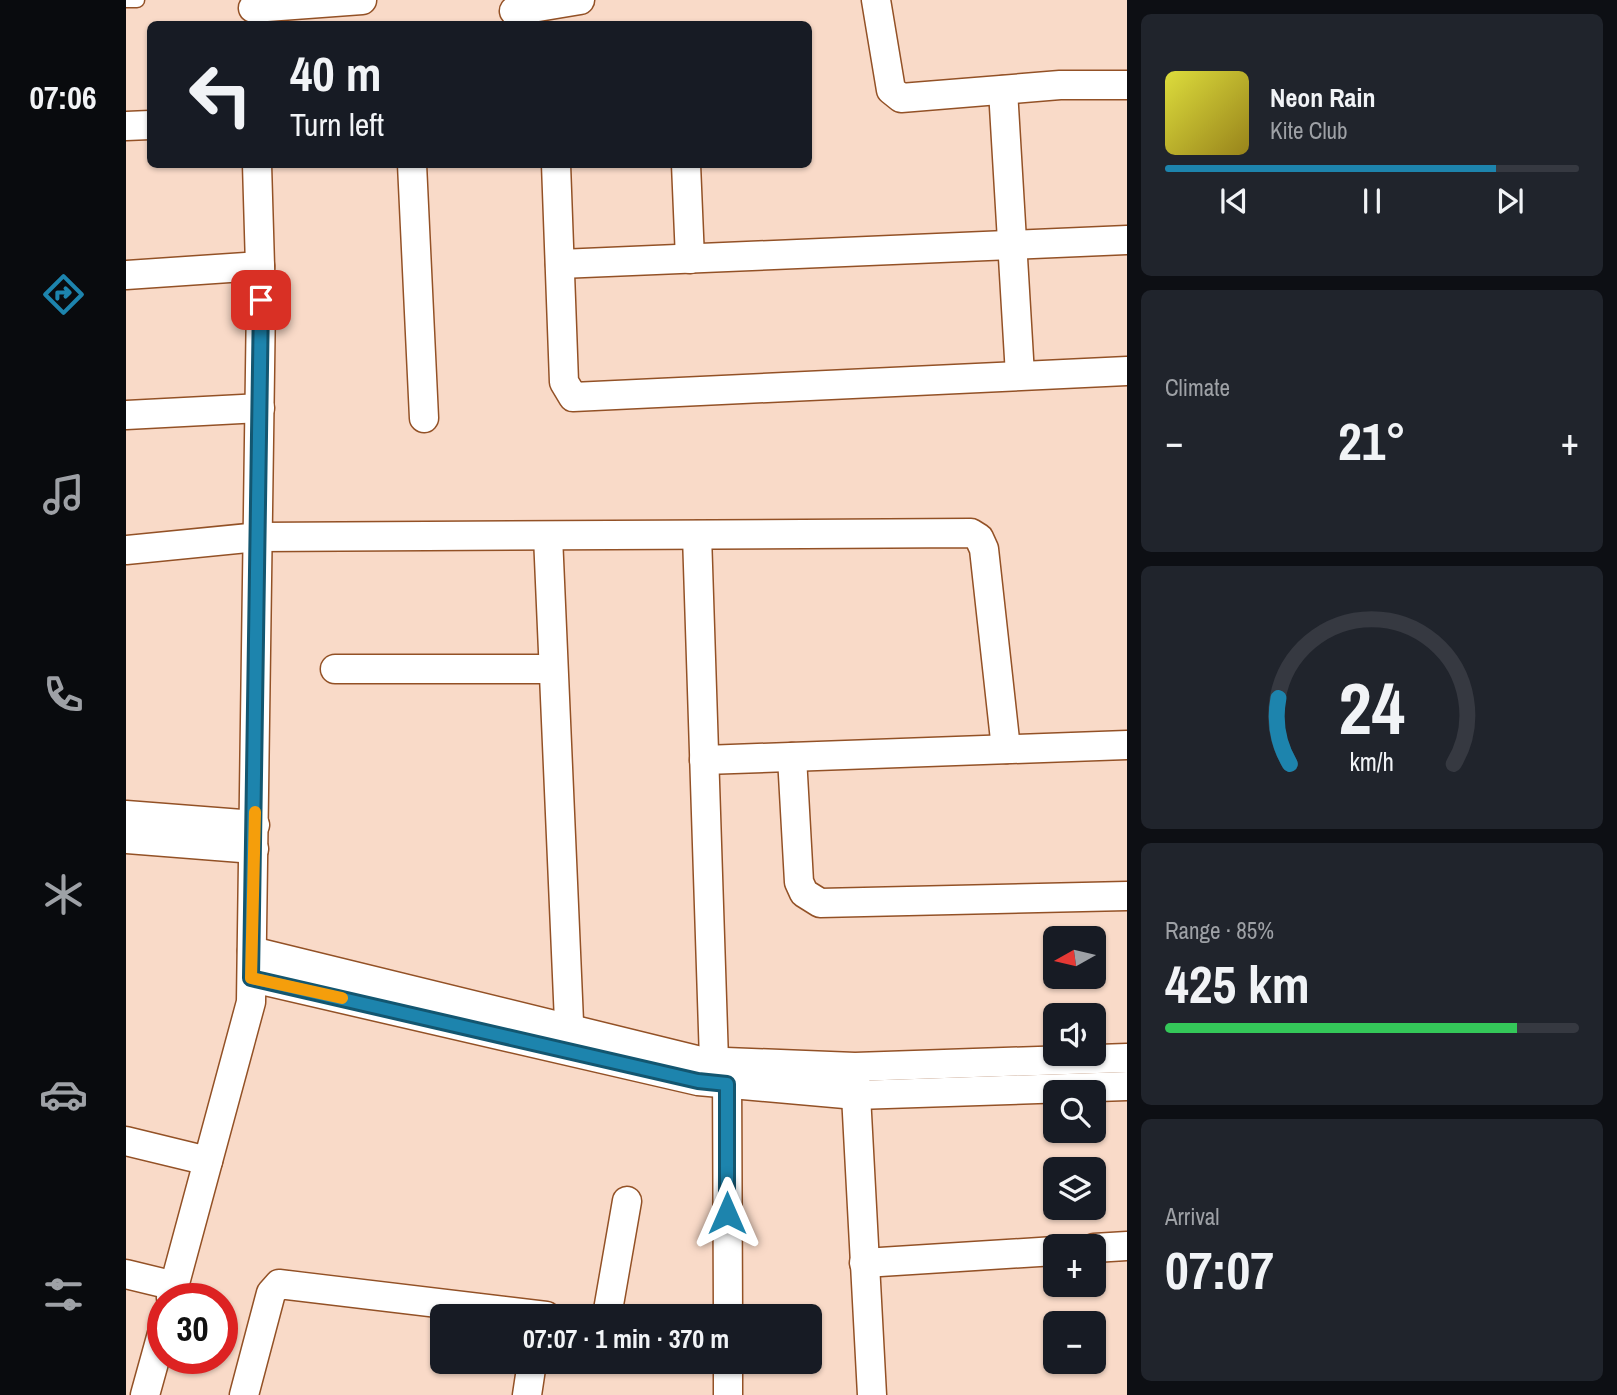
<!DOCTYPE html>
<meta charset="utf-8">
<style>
body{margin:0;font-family:"Archivo Narrow",sans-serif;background:#20242c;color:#f1f3f6;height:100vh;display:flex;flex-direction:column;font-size:26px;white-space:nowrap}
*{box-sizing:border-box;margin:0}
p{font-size:23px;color:#9ea1a6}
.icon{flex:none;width:38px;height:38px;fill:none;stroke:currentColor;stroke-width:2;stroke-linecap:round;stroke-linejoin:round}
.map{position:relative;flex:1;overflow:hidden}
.panel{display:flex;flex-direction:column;gap:14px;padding:14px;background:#0d0f14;width:490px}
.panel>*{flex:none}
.top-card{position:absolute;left:21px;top:21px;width:665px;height:147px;border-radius:10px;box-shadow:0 2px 5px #0004;background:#171b24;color:#f1f3f6;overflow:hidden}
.needle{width:46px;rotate:262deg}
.controls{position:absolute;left:917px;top:926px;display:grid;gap:14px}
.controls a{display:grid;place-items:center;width:63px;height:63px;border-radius:10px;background:#171b24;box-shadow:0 2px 5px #0004;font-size:35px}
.speed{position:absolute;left:21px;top:1283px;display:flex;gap:14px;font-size:35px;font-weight:700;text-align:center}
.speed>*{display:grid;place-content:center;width:91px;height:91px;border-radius:50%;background:#171b24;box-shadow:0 2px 5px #0004;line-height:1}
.speed .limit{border:10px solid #d22;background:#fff;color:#111}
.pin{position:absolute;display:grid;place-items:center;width:60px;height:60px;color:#fff;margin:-30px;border-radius:14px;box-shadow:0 4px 10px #0006}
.me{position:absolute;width:77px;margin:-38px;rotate:0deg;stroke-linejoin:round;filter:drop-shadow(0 0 5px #0008)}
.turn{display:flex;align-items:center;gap:24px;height:147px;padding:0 28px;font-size:32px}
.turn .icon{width:91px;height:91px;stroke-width:2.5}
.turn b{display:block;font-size:49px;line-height:60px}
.big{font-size:52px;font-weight:700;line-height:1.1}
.panel .card{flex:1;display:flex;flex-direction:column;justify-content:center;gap:10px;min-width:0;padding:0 24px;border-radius:10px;background:#20242c}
.panel .dial{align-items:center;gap:0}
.dial svg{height:182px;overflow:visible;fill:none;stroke:#363941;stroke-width:7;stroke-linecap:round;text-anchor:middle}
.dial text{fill:#f1f3f6;stroke:none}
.song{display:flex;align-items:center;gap:21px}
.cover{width:84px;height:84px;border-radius:10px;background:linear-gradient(135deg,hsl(60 70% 55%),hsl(50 70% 35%))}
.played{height:7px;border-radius:4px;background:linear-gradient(90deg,#1d84ad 80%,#363941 80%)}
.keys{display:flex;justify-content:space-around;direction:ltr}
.heat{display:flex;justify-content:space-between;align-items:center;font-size:38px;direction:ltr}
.charge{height:10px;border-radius:5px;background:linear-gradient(90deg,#34c759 85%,#363941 0)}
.trip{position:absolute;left:304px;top:1304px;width:392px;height:70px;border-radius:10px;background:#171b24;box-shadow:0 2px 5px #0004;font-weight:700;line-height:70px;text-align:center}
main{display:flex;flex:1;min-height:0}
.menu{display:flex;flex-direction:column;width:126px;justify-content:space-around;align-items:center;background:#090b0e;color:#9ea1a6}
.menu .icon{width:49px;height:49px}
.menu .selected{color:#1d84ad}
.menu b{font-size:32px;color:#f1f3f6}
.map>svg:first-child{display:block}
</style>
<main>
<nav class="menu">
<b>07:06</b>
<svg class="icon selected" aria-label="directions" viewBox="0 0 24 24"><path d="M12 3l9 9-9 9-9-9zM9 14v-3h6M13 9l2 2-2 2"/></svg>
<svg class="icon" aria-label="music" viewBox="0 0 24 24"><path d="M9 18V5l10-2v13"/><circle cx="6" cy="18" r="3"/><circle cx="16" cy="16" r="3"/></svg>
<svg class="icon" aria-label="phone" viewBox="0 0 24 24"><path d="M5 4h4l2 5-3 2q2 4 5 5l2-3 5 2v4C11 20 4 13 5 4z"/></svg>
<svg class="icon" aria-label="climate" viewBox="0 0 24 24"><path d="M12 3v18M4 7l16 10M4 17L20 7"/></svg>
<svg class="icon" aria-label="car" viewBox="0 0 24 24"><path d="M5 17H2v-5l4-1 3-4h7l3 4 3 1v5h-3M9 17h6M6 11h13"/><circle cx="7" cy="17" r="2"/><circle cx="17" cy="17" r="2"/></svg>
<svg class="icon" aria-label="filters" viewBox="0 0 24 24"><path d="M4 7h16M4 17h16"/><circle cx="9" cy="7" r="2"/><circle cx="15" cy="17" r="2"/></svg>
</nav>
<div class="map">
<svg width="1001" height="1395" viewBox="0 0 1001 1395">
<rect width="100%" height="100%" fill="#f9dac8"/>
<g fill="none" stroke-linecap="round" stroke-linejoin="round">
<g stroke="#935126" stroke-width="17">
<path id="lane" d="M0,0H11"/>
</g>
<g stroke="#935126" stroke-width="31">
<g id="street">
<path d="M750,0L765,90L775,98L934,85H1001"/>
<path d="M127,8L236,0"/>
<path d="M388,11L454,0"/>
<path d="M877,90L894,375"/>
<path d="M0,126L24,125"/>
<path d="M286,164L298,418"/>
<path d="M430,164L438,382L447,397L1001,371"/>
<path d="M560,164L564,259"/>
<path d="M434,264L1001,240"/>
<path d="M0,275L134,266"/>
<path d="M0,415L134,408"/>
<path d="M571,535L588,1061"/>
<path d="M422,536L444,1045"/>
<path d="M0,550L132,537L845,533L853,538L858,549L880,749"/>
<path d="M209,669H427"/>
<path d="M666,757L673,882L678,893L694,903L1001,896"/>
<path d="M578,760L1001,745"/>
<path d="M0,815L129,825"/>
<path d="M0,839L128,849"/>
<path d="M126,951L575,1061L729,1067L1001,1058"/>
<path d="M126,978L572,1081L730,1095L1001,1086"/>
<path d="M601,1067L602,1316"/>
<path d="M729,1076L746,1395"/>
<path d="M0,1141L82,1161"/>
<path d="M968,1248L1001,1246"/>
<path d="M738,1263L929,1251"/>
<path d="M0,1274L49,1286"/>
<path d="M45,1298L125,1002L135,300L131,164"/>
<path d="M481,1316L501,1201"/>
<path d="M602,1362V1395"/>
<path d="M19,1395L37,1330"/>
<path d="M118,1395L145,1293L153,1284L420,1316"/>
<path d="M401,1395L406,1362"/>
</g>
</g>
<use href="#lane" stroke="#fff" stroke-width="14"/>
<use href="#street" stroke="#fff" stroke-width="28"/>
</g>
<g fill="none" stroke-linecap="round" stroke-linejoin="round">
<g stroke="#135670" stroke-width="18">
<path id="route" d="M135,300L125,978L572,1081L601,1084V1213"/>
</g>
<use href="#route" stroke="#1d84ad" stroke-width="12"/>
<path stroke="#f59e0b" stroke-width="12" d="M129,812L125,978L216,998"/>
</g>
</svg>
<div class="controls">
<a><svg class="needle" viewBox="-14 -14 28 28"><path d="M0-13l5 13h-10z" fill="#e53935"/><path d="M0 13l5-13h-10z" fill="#9ea1a6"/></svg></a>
<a><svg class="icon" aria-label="sound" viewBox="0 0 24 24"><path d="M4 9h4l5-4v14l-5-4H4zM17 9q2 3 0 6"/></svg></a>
<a><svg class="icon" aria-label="search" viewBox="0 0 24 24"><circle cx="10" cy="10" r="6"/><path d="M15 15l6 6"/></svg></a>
<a><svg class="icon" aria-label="layers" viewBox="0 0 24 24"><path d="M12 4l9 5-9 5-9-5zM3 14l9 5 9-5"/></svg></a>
<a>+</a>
<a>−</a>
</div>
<div class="speed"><div class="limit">30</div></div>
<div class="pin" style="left:135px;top:300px;background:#d93025"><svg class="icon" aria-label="arrive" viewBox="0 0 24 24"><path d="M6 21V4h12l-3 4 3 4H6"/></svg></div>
<svg class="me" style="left:601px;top:1213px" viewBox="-20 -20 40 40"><path d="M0-17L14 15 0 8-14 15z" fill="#1d84ad" stroke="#fff" stroke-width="4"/></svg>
<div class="trip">07:07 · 1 min · 370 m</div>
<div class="top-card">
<div class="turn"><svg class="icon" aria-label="left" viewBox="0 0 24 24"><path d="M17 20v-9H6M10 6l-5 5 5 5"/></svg><div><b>40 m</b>Turn left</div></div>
</div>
</div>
<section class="panel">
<div class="card">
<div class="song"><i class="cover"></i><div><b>Neon Rain</b><p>Kite Club</p></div></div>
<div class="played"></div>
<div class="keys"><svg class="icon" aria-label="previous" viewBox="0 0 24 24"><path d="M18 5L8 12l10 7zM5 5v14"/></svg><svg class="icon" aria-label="pause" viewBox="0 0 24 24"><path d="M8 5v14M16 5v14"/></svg><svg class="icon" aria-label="next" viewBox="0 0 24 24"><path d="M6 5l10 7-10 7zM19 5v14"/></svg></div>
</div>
<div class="card"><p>Climate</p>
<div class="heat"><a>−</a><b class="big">21°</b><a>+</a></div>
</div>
<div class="card dial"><svg viewBox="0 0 100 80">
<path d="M14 69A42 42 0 1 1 86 69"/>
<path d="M14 69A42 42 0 0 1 9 40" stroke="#1d84ad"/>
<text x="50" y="56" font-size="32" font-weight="700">24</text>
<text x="50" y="72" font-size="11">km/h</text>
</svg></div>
<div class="card"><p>Range · 85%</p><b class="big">425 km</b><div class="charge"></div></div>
<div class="card"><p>Arrival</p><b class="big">07:07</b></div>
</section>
</main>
